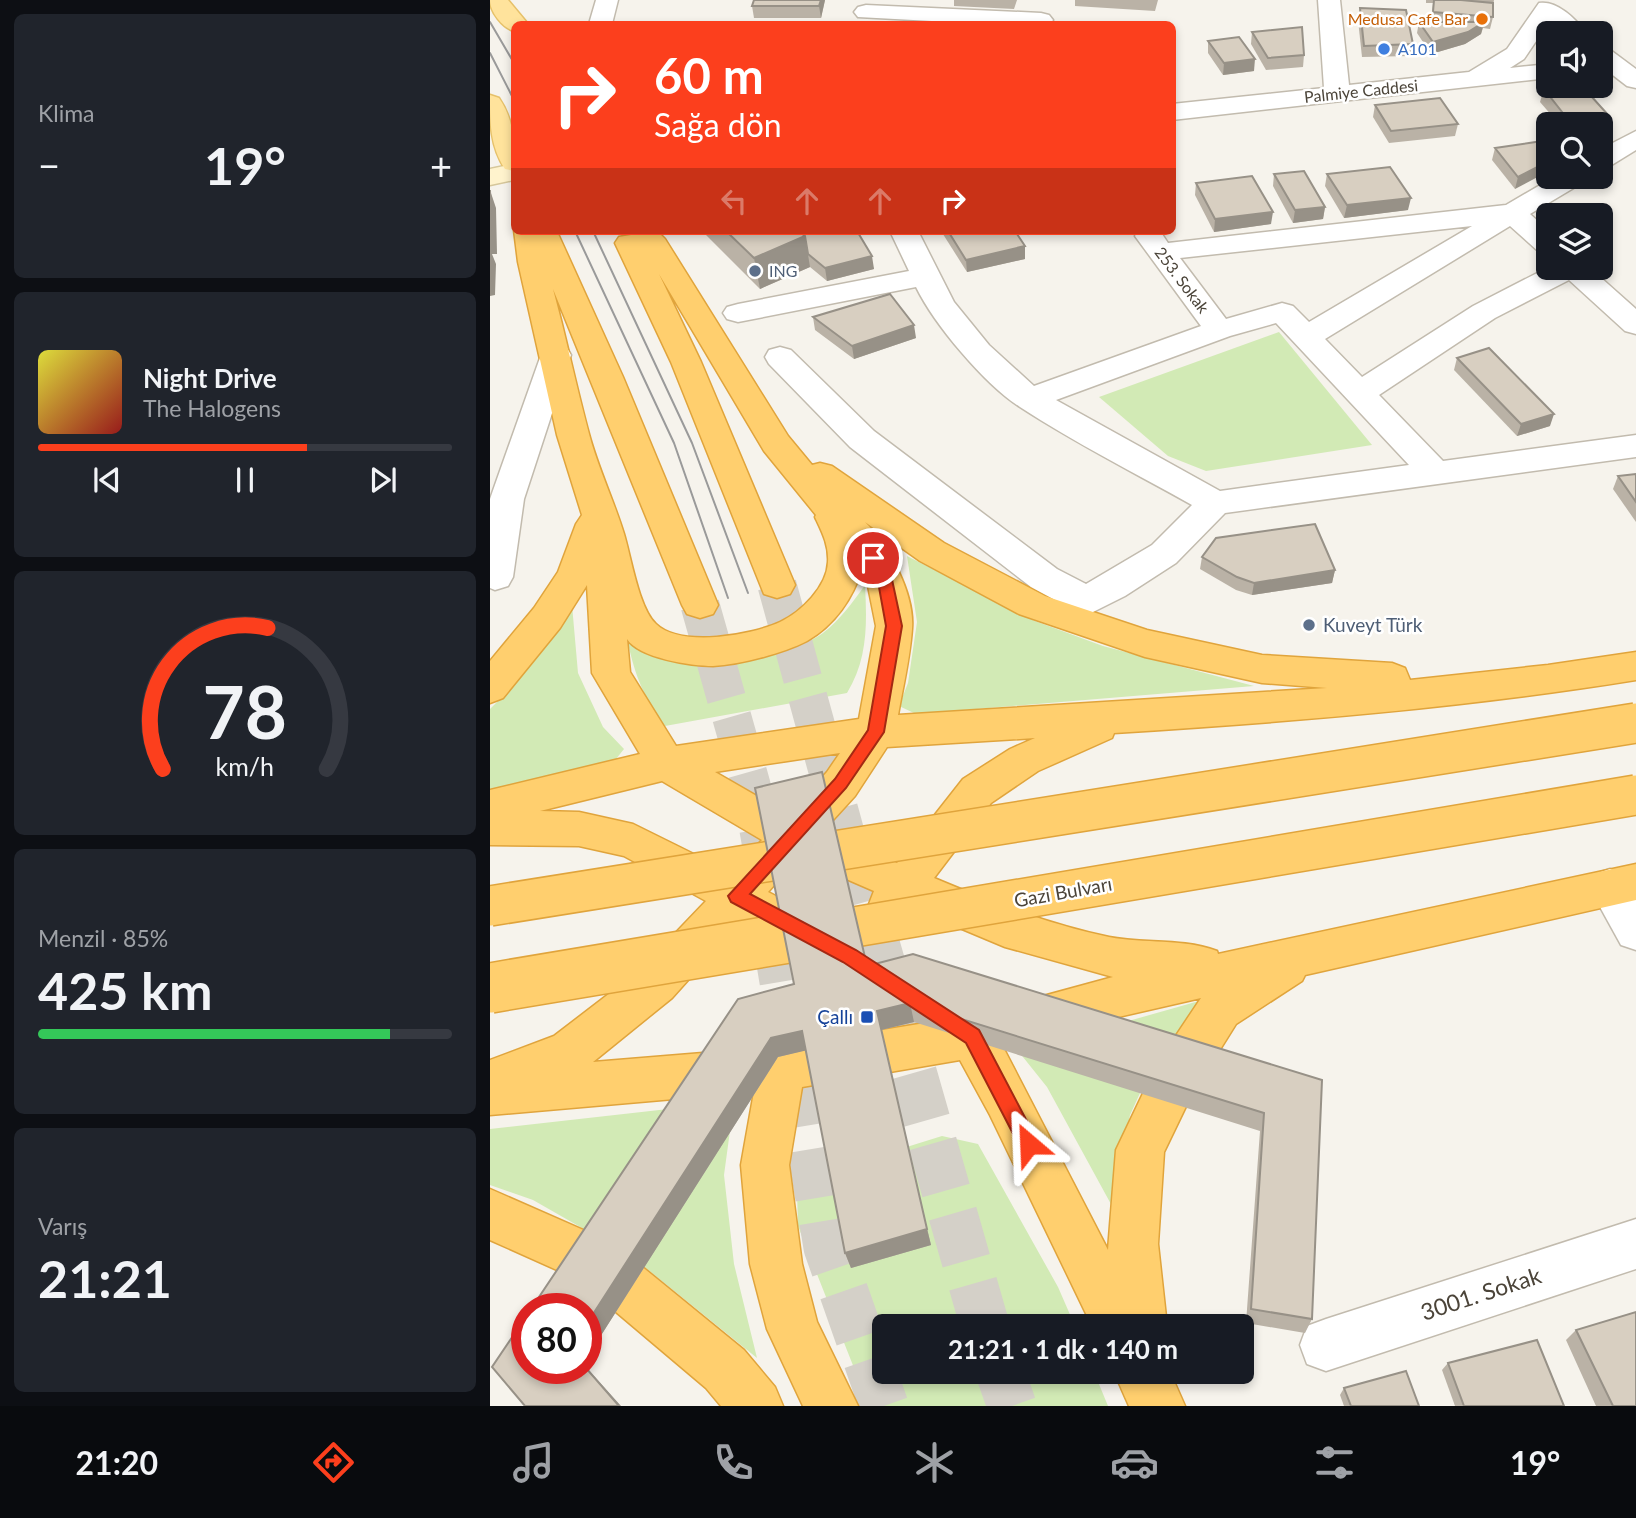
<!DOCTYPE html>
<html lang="tr">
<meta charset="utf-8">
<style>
body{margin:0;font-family:Lato,sans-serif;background:#20242c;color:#f1f3f6;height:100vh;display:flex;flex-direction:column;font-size:26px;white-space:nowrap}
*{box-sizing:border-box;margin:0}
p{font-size:23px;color:#9ea1a6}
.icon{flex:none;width:38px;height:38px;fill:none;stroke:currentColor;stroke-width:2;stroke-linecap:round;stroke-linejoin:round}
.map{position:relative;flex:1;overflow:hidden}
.details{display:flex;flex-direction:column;gap:14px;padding:14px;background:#0d0f14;width:490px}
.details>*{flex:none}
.top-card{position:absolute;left:21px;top:21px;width:665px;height:214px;border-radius:10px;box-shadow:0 4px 10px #0003;background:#fc3f1d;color:#fff;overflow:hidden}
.fabs{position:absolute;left:1046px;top:21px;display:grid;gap:14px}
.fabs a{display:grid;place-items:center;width:77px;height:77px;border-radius:10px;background:#171b24;box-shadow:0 4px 10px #0003;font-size:35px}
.speed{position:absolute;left:21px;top:1293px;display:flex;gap:14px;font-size:35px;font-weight:700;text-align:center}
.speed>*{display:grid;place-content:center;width:91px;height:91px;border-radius:50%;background:#171b24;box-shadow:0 4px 10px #0003;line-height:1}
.speed .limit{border:10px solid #d22;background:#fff;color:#111}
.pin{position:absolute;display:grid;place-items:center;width:60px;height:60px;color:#fff;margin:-30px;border:4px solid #fff;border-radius:50%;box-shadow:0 2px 7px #0007}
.me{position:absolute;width:77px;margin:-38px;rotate:334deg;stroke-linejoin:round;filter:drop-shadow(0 0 5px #0008)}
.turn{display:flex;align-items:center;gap:24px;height:147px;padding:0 28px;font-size:32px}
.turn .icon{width:91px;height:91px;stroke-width:2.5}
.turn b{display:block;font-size:49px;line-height:60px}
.lanes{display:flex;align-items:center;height:66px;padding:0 28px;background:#0003;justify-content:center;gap:35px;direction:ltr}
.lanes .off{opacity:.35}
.big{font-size:52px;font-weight:700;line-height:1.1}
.details .card{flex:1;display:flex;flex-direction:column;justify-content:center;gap:10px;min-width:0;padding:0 24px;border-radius:10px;background:#20242c}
.details .dial{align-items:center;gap:0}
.dial svg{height:182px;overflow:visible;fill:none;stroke:#363941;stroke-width:7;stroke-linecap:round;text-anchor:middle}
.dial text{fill:#f1f3f6;stroke:none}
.song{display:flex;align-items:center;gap:21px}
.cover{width:84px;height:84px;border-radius:10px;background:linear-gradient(135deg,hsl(60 70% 55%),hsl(0 70% 35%))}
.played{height:7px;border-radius:4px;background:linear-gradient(90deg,#fc3f1d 65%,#363941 65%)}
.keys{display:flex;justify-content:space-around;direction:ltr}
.heat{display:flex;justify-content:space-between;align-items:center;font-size:38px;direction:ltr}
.charge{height:10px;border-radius:5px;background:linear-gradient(90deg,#34c759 85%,#363941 0)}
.trip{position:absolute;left:382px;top:1314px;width:382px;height:70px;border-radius:10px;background:#171b24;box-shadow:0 4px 10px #0003;font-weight:700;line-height:70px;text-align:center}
.menu{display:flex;height:112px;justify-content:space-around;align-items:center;background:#090b0e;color:#9ea1a6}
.menu .icon{width:49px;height:49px}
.menu .on{color:#fc3f1d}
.menu b{font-size:32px;color:#f1f3f6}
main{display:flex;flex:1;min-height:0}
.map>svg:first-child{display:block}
</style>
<main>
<section class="details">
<div class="card"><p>Klima</p>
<div class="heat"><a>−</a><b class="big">19°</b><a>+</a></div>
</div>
<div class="card">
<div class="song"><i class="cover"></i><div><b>Night Drive</b><p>The Halogens</p></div></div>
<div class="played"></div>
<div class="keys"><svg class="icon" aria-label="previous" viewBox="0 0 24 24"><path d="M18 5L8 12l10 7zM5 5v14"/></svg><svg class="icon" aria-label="pause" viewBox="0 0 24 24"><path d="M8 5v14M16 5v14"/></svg><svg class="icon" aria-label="next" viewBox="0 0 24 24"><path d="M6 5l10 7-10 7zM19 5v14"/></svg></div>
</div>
<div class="card dial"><svg viewBox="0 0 100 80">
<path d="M14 69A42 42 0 1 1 86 69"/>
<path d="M14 69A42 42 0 0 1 60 7" stroke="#fc3f1d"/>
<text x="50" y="56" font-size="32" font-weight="700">78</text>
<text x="50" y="72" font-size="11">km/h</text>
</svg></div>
<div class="card"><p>Menzil · 85%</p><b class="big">425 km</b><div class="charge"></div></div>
<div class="card"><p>Varış</p><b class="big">21:21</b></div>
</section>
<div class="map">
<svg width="1146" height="1406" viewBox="0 0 1146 1406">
<rect width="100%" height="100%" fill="#f6f3ec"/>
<g fill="#d2eab5">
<path d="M789,332L882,445L716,471L678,456L609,397Z"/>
<path d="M417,556L545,621L613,646L764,686L426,714L409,706L418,683L427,622Z"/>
<path d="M375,585C377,623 378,659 357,693L175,726C155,700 145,676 138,643C158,654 176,660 199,663C231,667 307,653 333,633C350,620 363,602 375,585Z"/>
<path d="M82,605L88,673L113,727L134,749L122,764L0,789V709L18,691Z"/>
<path d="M709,1001L660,1071L640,1115L622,1206L557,1087L529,1052Z"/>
<path d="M196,1107L242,1116L234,1175L244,1264L267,1358L141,1256L43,1200L0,1185V1129Z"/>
<path d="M452,1136L488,1144L568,1287L585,1326H394V1372H604L618,1406H379L308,1226L306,1159L391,1155Z"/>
</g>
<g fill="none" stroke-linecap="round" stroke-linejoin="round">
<g stroke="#d4d0c8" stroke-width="39" stroke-dasharray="39 19" stroke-linecap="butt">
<path d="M287,585L383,935"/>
<path d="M210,605L261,785L272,847"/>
<path d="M283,913L287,935"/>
</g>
<g stroke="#d4d0c8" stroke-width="49" stroke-dasharray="49 24" stroke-linecap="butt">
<path d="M286,933L338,1247L394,1406"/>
<path d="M382,933L495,1326"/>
<path d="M510,1372L522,1406"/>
</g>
<g stroke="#c2bbae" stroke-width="3">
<g id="street">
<path d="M106,0H128L122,24H99Z"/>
<path d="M828,0H850L859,85L979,72L1017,49L1049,3C1067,0 1086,19 1096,33H1071L1059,22L1034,59L1020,68L1059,64V78L682,120V104L834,88Z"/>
<path d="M376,5L551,13L559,15L563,20L560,24H497L368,17L364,12L368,7Z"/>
<path d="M1111,47L1119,49L1146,69V88L1137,86L1111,66Z"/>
<path d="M1146,131V150L1120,166L1111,168V149Z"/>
<path d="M1064,177H1096L1092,183L1040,214L1059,231V254L1049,252L1020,226L835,339L872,377L983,306L1059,267L1100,268L1146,309V334L1135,331L1079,280L1005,318L889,395L953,461L1146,435V457L735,513L686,563L635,596L587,620L574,624L561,620L556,611L565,600L541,587L360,447L279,364L275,357L279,350L290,347L301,350L384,431L567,569L596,584L662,545L702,505C645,473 585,443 530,407C495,385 444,324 426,287L248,322L237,319L233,313L237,307L248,304L419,271L400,231H428L464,302L499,345L544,386L711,326L645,236L648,231H670L678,243L1016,205ZM982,226L819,322L803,306L792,303L736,319L690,258ZM786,323L919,465L730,491L566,400L740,336Z"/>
<path d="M66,345L77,348L81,355L34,499L23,577L18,586L5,590L0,588V499L51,355L55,348Z"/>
<path d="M1120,869L1135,874L1146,892V950L1131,945L1099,887L1105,874Z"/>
<path d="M1146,1219V1269L836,1371L817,1364L810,1345L817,1326L836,1319Z"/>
</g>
</g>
<g stroke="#d6c79b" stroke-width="3">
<path id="secondary" d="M24,164V180L0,185V169Z"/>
</g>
<g stroke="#e6c16a" stroke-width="3">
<g id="primary">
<path d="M0,0H18L38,24H24V31C13,28 0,12 0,0Z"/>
<path d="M0,95L9,98C25,121 24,144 24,171L15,169C0,146 0,122 0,95Z"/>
</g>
</g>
<g stroke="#e0a43c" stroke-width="3">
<g id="highway">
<path d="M24,230L66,231L69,236L133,377L228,605L223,614L210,618L197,614L192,605L63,289C76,337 86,386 99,434C108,468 124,501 134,534C141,557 149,609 166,624C191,648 262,635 290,622C311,612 337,587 338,562C339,545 332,532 325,517L326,515L274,451L169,274L211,362L305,585L300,594L287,598L274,594L181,362L125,243L129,237L141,235L138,231H167L175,239L298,436L322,465L330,463L342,466L454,543L555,596L657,630L772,655L902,663L915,668L920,680L1058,665L1146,652V680C973,708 799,722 624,733L622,738L548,771L501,803L444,878C501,902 558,924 619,937C655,944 692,938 727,951L728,954L1146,864V900L815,975L812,981L746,1024L701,1096L674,1152L668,1244L677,1326H602L500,1115L470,1060L312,1087L299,1165L312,1264L327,1322L368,1406H313L277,1329L260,1264L251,1165L264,1092L0,1115V1060L64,1036L150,970L216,901L134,856L89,846L0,845V790L150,754L102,673L97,585L70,628L13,698L0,703V661L44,608L68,572L86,524L92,515L67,435L28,262ZM375,522L430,561L529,614L655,657L772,683L837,688L408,715C413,687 420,658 422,629C425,594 399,546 375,522ZM372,569L376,576L386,626L369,719L186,746L140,672L137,639C149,658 201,666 223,666C249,665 294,653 317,641C345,625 363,598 372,569ZM545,738L520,749L473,779L407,863L333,831L365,796L397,747ZM350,753L337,772L298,814L225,772ZM172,781L272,840L242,873L143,824L89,812L50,811ZM308,858L384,891L379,904L385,917C401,923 411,922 422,908L515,947L623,977L487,1014L463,1003L447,1009L441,1022L320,1042L314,1030L298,1024L282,1030L274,1048L103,1062L182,998L252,920L329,959L344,954L351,940L344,926L278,892ZM711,998L667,1064L626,1150L618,1250L514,1049L589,1026Z"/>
<path d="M0,1189L123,1243L254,1350L285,1387L293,1406H231L216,1388L87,1279L0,1240Z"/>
<path d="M624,1372H680L695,1406H639Z"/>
</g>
</g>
<use href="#street" fill="#fff" fill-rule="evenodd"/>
<use href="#secondary" fill="#fff3cd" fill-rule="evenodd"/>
<use href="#primary" fill="#ffe39c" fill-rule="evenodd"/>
<use href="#highway" fill="#ffcf6e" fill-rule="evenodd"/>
<g stroke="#9a9a9a" stroke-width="2">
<path d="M0,22L24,63"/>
<path d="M0,53L24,100"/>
<path d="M85,231L184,443L238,598"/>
<path d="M103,231L202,443L258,593"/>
</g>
<g stroke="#e0a43c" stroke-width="42" stroke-linecap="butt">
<g id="highway-bridge-far1">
<path d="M0,906L1146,723"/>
<path d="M317,935L1146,795"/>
</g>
</g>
<g stroke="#e0a43c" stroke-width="52" stroke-linecap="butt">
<path id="highway-bridge" d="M0,988L328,933"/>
</g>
<use href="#highway-bridge-far1" stroke="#ffcf6e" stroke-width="39"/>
<use href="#highway-bridge" stroke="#ffcf6e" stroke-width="49"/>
</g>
<g fill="#bab2a6">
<path d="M264,0H335L331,18H264L262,6Z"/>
<path d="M464,0H527L524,9L464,6Z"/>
<path d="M585,0H668L665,11L585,6Z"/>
<path d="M936,0H1004L1003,6V17L1000,29L993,28L991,34L975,44L941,54L927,33L929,22H941L943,3H936Z"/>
<path d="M870,8L923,44L921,56L872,57L868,20Z"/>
<path d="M762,32L814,55L813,67L776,70L761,44Z"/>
<path d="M718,41L764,71L733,75L718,53Z"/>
<path d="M1054,89L1120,117L1116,130H1111V124H1069L1050,102Z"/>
<path d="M885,105L968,124L965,136L899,143L883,117Z"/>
<path d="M1059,140L1025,189L1002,160L1005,148Z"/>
<path d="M784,174L835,207L833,219L803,223L783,186Z"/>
<path d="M837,174L918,210L854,218L835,186Z"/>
<path d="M706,183L781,224L724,232L705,195Z"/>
<path d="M212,231H367L384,269L337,281L320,267L270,289Z"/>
<path d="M451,231H525L535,259L477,272Z"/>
<path d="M323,317L426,338L364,359L325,330Z"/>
<path d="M967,358L1060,426L1027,436L964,370Z"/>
<path d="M1146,474V522L1123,489L1128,476Z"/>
<path d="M712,557L845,570L842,583L762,595L746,590L710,569Z"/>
<path d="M377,966L832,1080L822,1319L815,1333L756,1323L770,1131L424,1022L391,1030L441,1245L361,1268L355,1253L316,1050L288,1057L96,1359V1309H41Z"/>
<path d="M1086,1330L1146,1406H1106L1076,1340Z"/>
<path d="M958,1363L1074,1406H965L952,1370Z"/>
<path d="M854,1388L929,1406H854L850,1395Z"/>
</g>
<g fill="#979187">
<path d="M331,0H335L331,18L329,6Z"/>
<path d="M994,22L991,34L975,44L941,54L943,42Z"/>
<path d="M765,59L764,71L733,75L734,63Z"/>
<path d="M1059,161V171L1025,189L1028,177Z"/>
<path d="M0,190L6,208L7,254H2L6,264L5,295L0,296Z"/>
<path d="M921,198L918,210L854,218L857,205Z"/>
<path d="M835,207L833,219L803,223L805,210Z"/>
<path d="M783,212L781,224L724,232L725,219Z"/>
<path d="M315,236L320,267L270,289L264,258Z"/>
<path d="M535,246V259L477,272L476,260Z"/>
<path d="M382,256L384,269L337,281L335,268Z"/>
<path d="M424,325L426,338L364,359L362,346Z"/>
<path d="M1064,414L1060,426L1027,436L1031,424Z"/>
<path d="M845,570L842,583L762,595L764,583Z"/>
<path d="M420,1003L424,1022L391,1030L387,1011Z"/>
<path d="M312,1031L318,1050L288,1057L96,1359V1325L281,1038Z"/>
<path d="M437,1229L441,1245L361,1268L355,1253Z"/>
<path d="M96,1367L131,1406H129Z"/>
</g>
<g fill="#d8cfc1" stroke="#979187" stroke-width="2">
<path d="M264,0H331L329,6H262Z"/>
<path d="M944,0H971L1003,3V17L943,12Z"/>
<path d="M870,8L916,10L923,44L874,46Z"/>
<path d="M929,22H994L978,32L943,42Z"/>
<path d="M812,27L814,55L778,58L762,32Z"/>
<path d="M749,37L765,59L734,63L718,41Z"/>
<path d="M1092,86L1120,117L1080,122L1054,89Z"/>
<path d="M950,98L968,124L901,131L885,105Z"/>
<path d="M1059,140V161L1028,177L1005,148Z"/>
<path d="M900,167L921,198L857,205L837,174Z"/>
<path d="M814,171L835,207L805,210L784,174Z"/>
<path d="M762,176L783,212L725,219L706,183Z"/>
<path d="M0,190L1,235L0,236Z"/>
<path d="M236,231H309L315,236L264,258Z"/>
<path d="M309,231H367L382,256L335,268L318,254L315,236Z"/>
<path d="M458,231H525L535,246L476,260Z"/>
<path d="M0,252H1L0,282Z"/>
<path d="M400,294L424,325L362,346L323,317Z"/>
<path d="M999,348L1064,414L1031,424L967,358Z"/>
<path d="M1146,474V502L1128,476Z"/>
<path d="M825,524L845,570L764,583L747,577L712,557L726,538Z"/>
<path d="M332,772L377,966L423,954L832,1080L822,1319L761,1309L774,1113L420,1003L387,1011L437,1229L355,1253L312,1031L281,1038L96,1325V1309H41L248,999L304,984L265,788Z"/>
<path d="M1146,1312V1406H1123L1086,1330Z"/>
<path d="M37,1315V1368H96L129,1406H35L2,1367Z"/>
<path d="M1047,1340L1074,1406H974L958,1363Z"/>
<path d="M916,1371L929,1406H861L854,1388Z"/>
</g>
<path fill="#fc3f1d" stroke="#a42913" stroke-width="2" d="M383,552L388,554L401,575L412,626L394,732L356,788L260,894L366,950L489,1030L549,1144L546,1151L539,1154L532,1151L476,1043L353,962L241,902L238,896L345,779L378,730L396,626L387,576L376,558Z"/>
<circle fill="#e8710a" stroke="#fff" stroke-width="2.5" cx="992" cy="19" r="7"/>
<circle fill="#3f7fe0" stroke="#fff" stroke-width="2.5" cx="894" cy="49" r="7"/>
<g fill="#5c6f8a" stroke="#fff" stroke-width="2.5">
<circle cx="265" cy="271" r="7"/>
<circle cx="819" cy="625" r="7"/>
</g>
<rect fill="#1a4fb4" stroke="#fff" stroke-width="2.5" x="370" y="1010" width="14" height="14" rx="3.5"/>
<g text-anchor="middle" stroke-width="5" stroke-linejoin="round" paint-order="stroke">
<g font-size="16" fill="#c56008" stroke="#fff" text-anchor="end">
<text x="978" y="25">Medusa Cafe Bar</text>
</g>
<g font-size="16" fill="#366cbe" stroke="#fff" text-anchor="start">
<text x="908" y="55">A101</text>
</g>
<g font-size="16" fill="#4b4439" stroke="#fff">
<text transform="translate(871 91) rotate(-6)" y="6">Palmiye Caddesi</text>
<text transform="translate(692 280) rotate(53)" y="6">253. Sokak</text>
</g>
<g font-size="16" fill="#4e5e75" stroke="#fff" text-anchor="start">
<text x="279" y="277">ING</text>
</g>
<g font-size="19" fill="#4e5e75" stroke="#fff" text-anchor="start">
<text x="833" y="632">Kuveyt Türk</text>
</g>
<g font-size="19" fill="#4b4439" stroke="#fff">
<text transform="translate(573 892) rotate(-10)" y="7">Gazi Bulvarı</text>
</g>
<g font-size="19" fill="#164399" stroke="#fff" text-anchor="end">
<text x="363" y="1024">Çallı</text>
</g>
<g font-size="23" fill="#4b4439" stroke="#fff">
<text transform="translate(991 1294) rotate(-18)" y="8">3001. Sokak</text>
</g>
</g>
</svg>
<div class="fabs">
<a><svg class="icon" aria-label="sound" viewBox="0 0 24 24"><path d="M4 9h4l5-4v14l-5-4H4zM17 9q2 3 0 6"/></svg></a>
<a><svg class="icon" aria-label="search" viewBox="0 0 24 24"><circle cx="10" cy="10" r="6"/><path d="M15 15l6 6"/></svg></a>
<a><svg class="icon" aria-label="layers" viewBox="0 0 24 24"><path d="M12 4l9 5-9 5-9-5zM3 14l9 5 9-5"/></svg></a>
</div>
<div class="speed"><div class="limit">80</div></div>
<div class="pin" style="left:383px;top:558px;background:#d93025"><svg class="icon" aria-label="arrive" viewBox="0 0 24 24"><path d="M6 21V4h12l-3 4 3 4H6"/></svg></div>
<svg class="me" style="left:539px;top:1144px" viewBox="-20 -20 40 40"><path d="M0-17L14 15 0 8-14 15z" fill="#fc3f1d" stroke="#fff" stroke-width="4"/></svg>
<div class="trip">21:21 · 1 dk · 140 m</div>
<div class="top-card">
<div class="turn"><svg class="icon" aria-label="right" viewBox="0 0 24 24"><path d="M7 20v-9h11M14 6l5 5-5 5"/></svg><div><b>60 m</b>Sağa dön</div></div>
<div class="lanes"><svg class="icon off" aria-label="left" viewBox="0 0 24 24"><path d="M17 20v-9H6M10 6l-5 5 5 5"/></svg><svg class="icon off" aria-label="ahead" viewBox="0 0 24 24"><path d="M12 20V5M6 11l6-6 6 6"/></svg><svg class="icon off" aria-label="ahead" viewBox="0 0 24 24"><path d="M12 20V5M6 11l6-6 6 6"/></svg><svg class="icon" aria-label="right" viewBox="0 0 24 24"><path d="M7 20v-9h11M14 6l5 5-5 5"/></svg></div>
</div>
</div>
</main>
<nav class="menu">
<b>21:20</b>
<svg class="icon on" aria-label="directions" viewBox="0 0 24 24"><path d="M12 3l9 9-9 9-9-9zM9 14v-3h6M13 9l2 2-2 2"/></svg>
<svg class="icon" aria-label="music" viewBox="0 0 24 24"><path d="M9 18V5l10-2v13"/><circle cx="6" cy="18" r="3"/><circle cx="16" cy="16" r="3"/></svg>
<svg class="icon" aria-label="phone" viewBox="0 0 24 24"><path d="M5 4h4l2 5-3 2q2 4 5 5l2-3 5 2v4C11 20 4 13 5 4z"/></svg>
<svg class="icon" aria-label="climate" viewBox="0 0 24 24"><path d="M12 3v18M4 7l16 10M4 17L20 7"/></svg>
<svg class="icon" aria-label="car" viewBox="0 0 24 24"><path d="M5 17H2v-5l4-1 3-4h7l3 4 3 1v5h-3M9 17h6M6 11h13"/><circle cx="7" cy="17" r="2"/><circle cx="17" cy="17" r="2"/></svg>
<svg class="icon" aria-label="filters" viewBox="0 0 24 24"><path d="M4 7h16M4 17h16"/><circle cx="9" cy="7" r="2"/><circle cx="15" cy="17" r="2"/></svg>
<b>19°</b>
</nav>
